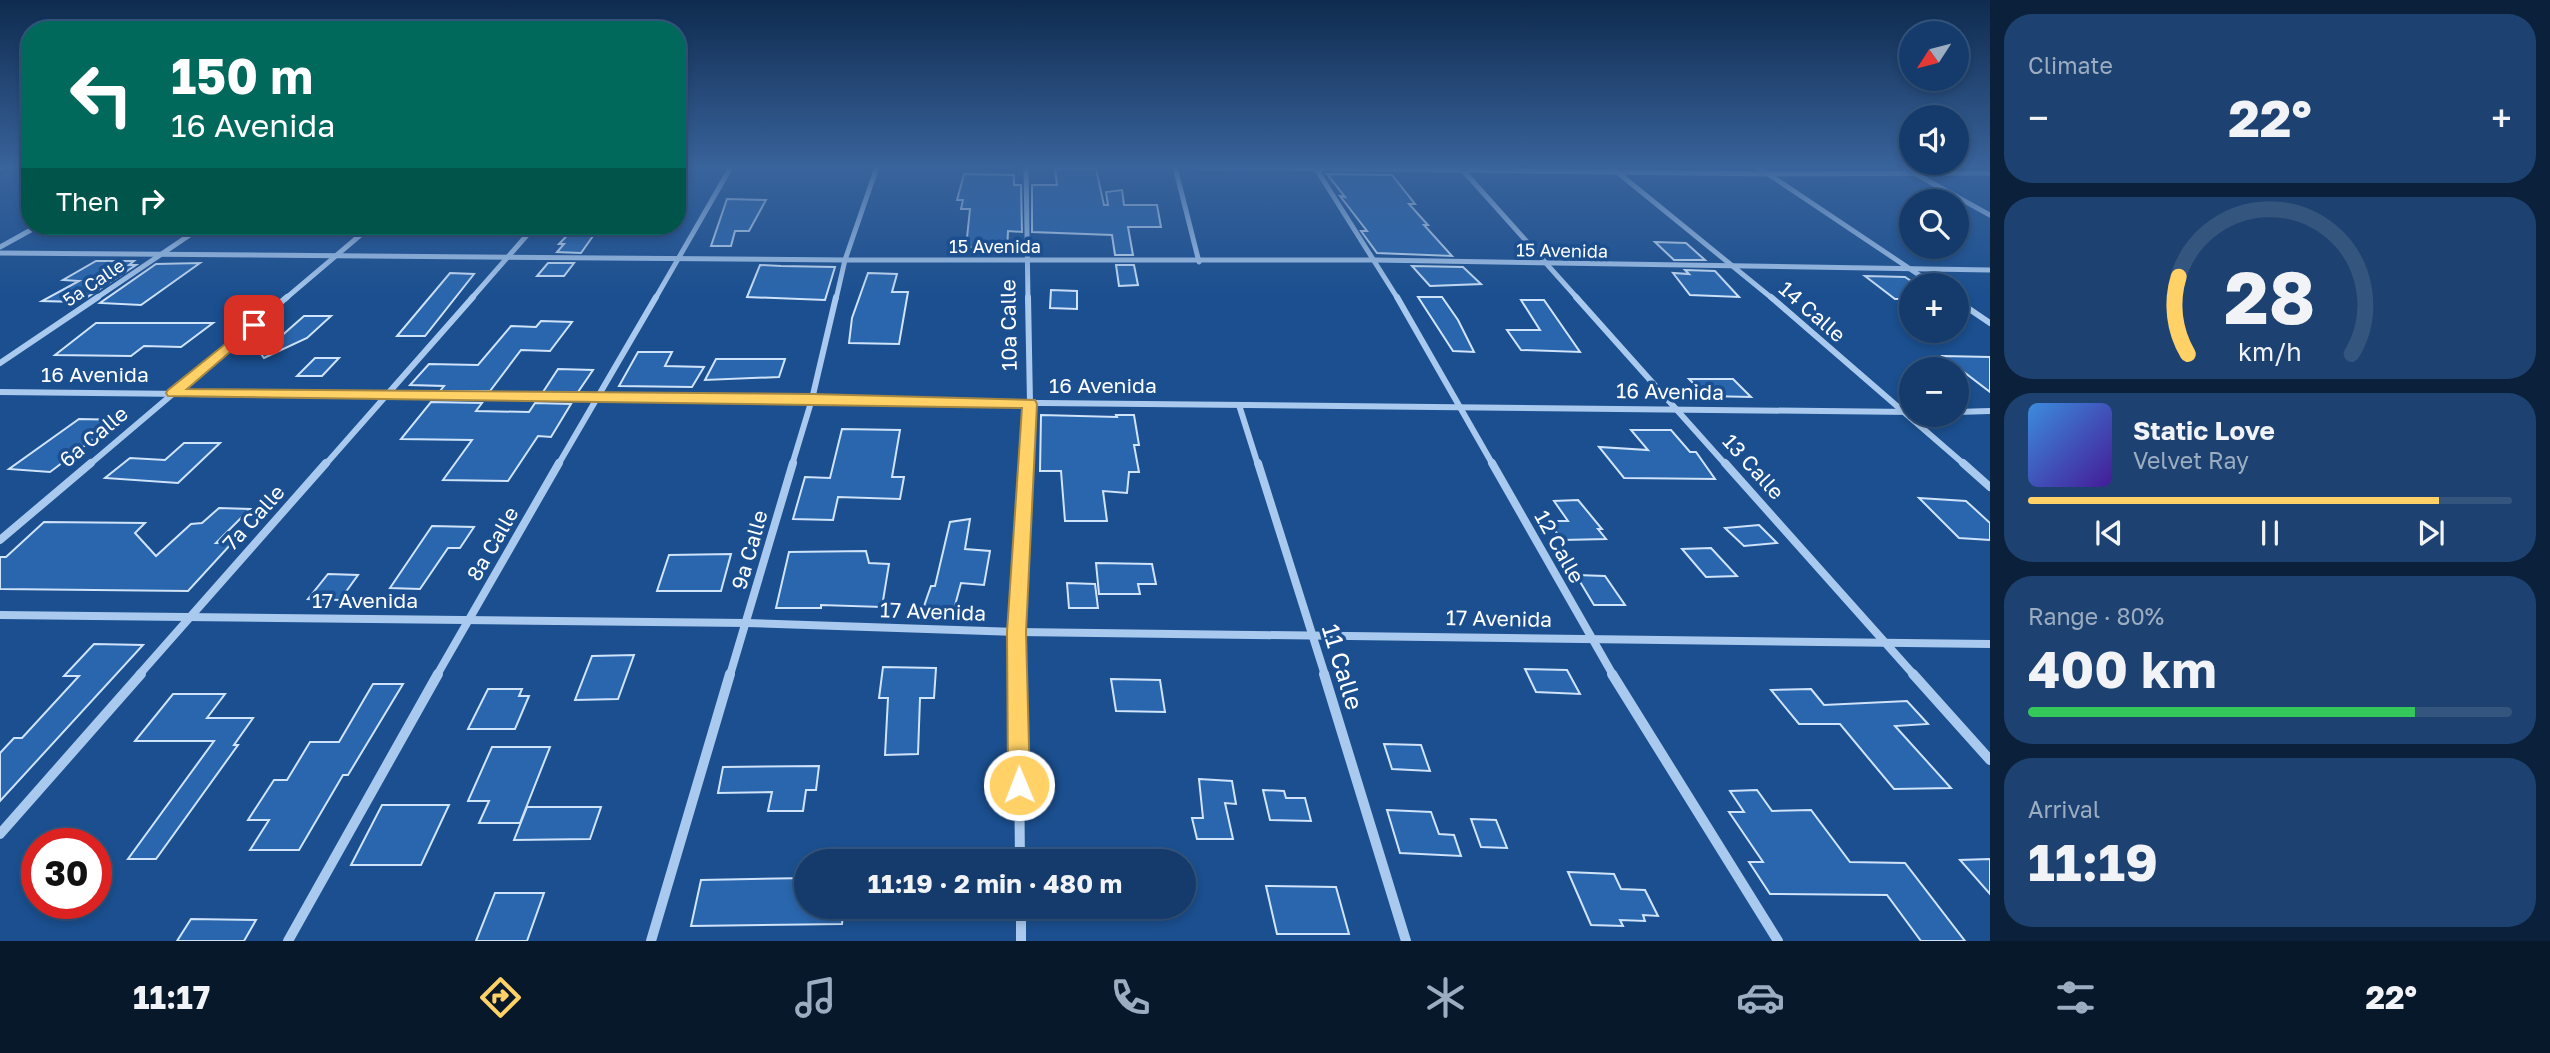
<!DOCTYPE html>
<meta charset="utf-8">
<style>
body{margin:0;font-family:"Golos Text",sans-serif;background:#1d4271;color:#f1f3f6;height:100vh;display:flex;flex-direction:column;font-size:26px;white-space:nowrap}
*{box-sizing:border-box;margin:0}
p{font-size:23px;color:#9dadc1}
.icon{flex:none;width:38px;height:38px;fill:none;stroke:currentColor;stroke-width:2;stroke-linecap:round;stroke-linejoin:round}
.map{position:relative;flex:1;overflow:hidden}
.panel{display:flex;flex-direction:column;gap:14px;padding:14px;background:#0b203b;width:560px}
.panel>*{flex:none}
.banner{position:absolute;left:21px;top:21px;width:665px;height:214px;border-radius:28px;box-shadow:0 4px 10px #0003,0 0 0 2px #33557e;background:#00695c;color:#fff;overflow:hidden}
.needle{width:46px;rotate:234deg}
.tools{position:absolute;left:1899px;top:21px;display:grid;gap:14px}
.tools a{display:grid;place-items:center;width:70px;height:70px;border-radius:50%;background:#143b6b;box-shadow:0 4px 10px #0003,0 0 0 2px #33557e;font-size:35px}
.speed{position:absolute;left:21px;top:828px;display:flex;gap:14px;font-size:35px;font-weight:700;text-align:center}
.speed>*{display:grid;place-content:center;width:91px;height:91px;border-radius:50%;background:#143b6b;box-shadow:0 4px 10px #0003,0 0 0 2px #33557e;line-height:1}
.speed .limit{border:10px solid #d22;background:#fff;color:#111}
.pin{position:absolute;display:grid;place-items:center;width:60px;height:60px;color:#fff;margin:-30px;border-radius:14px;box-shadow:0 4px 10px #0006}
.me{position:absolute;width:77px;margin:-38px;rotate:359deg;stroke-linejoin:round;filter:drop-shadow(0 0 5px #0008)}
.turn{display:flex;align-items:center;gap:24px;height:147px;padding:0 35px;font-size:32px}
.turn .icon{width:91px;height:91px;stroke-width:2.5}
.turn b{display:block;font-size:49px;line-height:60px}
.then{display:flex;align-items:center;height:66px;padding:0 35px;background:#0003;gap:14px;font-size:26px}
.big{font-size:52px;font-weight:700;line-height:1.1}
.panel .widget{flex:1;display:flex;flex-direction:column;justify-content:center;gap:10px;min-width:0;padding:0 24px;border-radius:28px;background:#1d4271}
.panel .dial{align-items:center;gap:0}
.dial svg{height:182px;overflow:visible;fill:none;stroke:#33557e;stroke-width:7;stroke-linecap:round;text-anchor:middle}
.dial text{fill:#f1f3f6;stroke:none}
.song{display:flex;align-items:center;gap:21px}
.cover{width:84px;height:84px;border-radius:10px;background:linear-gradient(135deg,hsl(210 70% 55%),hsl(260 70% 35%))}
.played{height:7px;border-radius:4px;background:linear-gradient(90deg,#ffd166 85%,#33557e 85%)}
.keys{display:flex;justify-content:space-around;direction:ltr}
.heat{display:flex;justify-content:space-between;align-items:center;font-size:38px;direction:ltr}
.charge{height:10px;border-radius:5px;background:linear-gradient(90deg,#34c759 80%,#33557e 0)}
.trip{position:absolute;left:794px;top:849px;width:402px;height:70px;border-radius:35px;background:#143b6b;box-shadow:0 4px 10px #0003,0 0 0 2px #33557e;font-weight:700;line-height:70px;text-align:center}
.tabs{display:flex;height:112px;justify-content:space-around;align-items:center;background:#08182b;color:#9dadc1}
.tabs .icon{width:49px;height:49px}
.tabs .current{color:#ffd166}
.tabs b{font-size:32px;color:#f1f3f6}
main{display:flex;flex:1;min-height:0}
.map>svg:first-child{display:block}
</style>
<main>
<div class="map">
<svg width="1990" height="941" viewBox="0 0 1990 941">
<rect width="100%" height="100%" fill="#1b4f8f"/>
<g fill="#2a66ad" stroke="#cfe3fa" stroke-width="2">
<path d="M1055,169H1096L1104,205H1108L1106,192L1122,190L1124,205H1157L1161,227H1128L1133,255H1115L1112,235L1032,232V185H1057Z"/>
<path d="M964,174L1014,175V185H1021L1022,232L1008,231L1007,253H981L982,248L966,247L970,209H961L963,200H957Z"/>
<path d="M1327,174L1392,175L1415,204H1409L1428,225H1424L1452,256L1377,253L1361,231H1367L1340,196L1345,197Z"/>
<path d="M727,199L766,200L749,231H735L731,246H711Z"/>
<path d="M576,226H600L581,253L557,252L564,244H559Z"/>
<path d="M1655,242L1686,243L1705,260H1674Z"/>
<path d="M96,261H134L129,265H136L80,302L42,301L79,281L63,280Z"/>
<path d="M200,263L141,305L100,303L156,264Z"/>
<path d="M548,263H574L564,276H537Z"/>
<path d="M760,265L781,266L835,267L825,300L747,297Z"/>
<path d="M1116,265H1134L1138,285L1119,286Z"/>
<path d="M1412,266L1463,267L1481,284L1430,286Z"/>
<path d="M1685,270L1715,271L1739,297L1690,295L1673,273L1689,274Z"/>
<path d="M450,273L474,274L425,336H397Z"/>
<path d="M868,273L897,274L892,292H908L899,344L849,343L852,318Z"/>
<path d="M1865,276L1905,277L1911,281V299H1895Z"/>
<path d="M1051,290L1077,291V309L1050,308Z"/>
<path d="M1418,297H1442L1458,320L1474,352L1453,351Z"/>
<path d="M1521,300H1544L1580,352L1521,350L1507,330H1540Z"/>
<path d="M304,316H331L307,338L264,358L261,354Z"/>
<path d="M541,321L572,322L550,351L521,350L490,391H440L444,386L410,385L429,364L478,365L511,326L536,327Z"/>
<path d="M96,323H213L181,347L144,346L131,356L55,355Z"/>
<path d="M638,352H672L665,366L704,367L692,387L619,386Z"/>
<path d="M1943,356L1990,357V392Z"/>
<path d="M315,358H339L322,376H297Z"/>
<path d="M716,359H785L779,377L705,380Z"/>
<path d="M558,369L593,370L578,392H543Z"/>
<path d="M1689,379H1733L1751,397L1706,396Z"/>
<path d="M431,402L482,403L476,411L529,412L535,403L571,404L551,437L538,436L508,481L443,480L472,440L401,439Z"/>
<path d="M1041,415L1117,417L1116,415H1134L1139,445H1134L1139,472H1129L1127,493L1103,491L1107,521H1065L1061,471H1040Z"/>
<path d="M79,419L124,420L102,438H95L50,472L9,469Z"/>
<path d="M842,429L900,430L892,477H904L900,499L838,497L833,520L793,519L805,477L830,478Z"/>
<path d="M1631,430H1671L1690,452H1696L1715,479L1624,478L1599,447L1648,450Z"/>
<path d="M184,443H220L178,483L105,478L130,458L165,460Z"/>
<path d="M1919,498L1966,501L1990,523V540L1959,538Z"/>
<path d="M1578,500L1602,529H1598L1606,539L1562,540L1548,521H1568L1554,501Z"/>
<path d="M219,508L250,509L216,543H232L188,591L0,589V557H6L44,522L145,523L135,533L156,556L191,524L202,523Z"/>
<path d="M970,519L965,549L990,551L984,585L961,583L953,613L923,609L931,586H935L950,522Z"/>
<path d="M1759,525L1777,543L1744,546L1725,528Z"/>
<path d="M432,526L474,527L460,548H448L420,589L390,588Z"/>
<path d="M1711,548L1737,576L1706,577L1682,549Z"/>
<path d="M866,551L869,563L889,564L882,607L821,605V608H776L789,552Z"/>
<path d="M731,554L721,591H657L669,555Z"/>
<path d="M1096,563L1152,564L1156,584H1138L1140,594H1099Z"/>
<path d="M328,574L358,575L340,600L308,599Z"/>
<path d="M1576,575L1605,576L1625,605H1594Z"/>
<path d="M1067,583L1095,584L1098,608H1069Z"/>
<path d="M94,644L143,645L0,801V753L14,738H22L79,676H64Z"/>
<path d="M634,655L618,699L575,700L592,656Z"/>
<path d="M883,667L936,668L934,698H920L918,754L885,755L888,698H879Z"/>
<path d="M1525,669L1567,670L1580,694L1536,692Z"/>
<path d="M1111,679L1160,680L1165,712L1116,711Z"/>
<path d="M373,684H403L348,775H343L299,850H250L269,820H248L274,780H287L310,742H339Z"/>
<path d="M488,689H522L519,696H529L515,729H468Z"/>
<path d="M1811,689L1824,705L1907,701L1928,724L1895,726L1951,788L1894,789L1840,724H1799L1771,690Z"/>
<path d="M173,694H225L207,718H253L234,745H238L156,859H128L214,741H135Z"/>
<path d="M1384,744L1421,745L1430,771L1392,769Z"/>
<path d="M492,747H550L520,823H479L489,801H468Z"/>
<path d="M819,766L816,790H806L803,811H768L772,792L718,793L723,767Z"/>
<path d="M1199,779L1232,781L1236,804L1225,803L1233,839H1197L1192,818H1203Z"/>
<path d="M1263,790L1284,791L1286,798H1305L1311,821L1270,820Z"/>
<path d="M1757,790L1772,811L1811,810L1850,862L1905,863L1965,941H1921L1887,895L1770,894L1749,862H1763L1729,812H1744L1730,791Z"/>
<path d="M382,805H449L421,865H351Z"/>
<path d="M527,807H601L590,839L514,840Z"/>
<path d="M1387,810L1431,812L1439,834L1454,835L1461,856L1400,853Z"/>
<path d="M1471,819L1496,820L1507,848L1481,847Z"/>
<path d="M1990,859V894L1960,860Z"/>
<path d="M1568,872L1614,874L1621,889L1645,890L1658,916L1643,915L1645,921L1620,920L1623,926L1591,925Z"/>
<path d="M807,878V906H844L842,924L691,926L701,880Z"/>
<path d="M1266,886L1336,887L1349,934H1277Z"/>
<path d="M495,893H544L527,941H476Z"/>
<path d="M191,919L256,920L244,941H177Z"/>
</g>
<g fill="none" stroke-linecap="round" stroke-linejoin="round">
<g stroke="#a9c9ee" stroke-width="5">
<path d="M1026,167L1028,299"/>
<path d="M1175,167L1199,262"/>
<path d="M1196,167L1769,174L1990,173"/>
<path d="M1315,167L1398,299"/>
<path d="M1460,167L1578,299"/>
<path d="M1611,167L1773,299"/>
<path d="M1758,167L1934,285"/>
<path d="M1903,167L1990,215"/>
<path d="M0,168L3,167"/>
<path d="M0,247L38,226"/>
<path d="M0,253L845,260H1375L1990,270"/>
<path d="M95,299L203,226"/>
<path d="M285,299L371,226"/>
<path d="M471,299L535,226"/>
<path d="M655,299L731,167"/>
<path d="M836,299L845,260L877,167"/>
</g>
<g stroke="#a9c9ee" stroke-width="6">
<path d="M1397,297L1493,465"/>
<path d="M1576,297L1726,465"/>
<path d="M1771,297L1965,465"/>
<path d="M1956,300L1990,323"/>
<path d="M0,363L98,297"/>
<path d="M0,392L1911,412"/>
<path d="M1239,405L1258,465"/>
<path d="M1956,412L1990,411"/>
<path d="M89,465L287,297"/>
<path d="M325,465L473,297"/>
<path d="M558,465L656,297"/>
<path d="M792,465L812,399L836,297"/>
<path d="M1026,465L1030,403L1028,297"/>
</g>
<g stroke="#a9c9ee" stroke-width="8">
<path d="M1258,463L1325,675"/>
<path d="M1492,463L1613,675"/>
<path d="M1725,463L1914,675"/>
<path d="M1963,463L1990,487"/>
<path d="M0,540L91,463"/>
<path d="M0,615L747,623L1017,632L1990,644"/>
<path d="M139,675L326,463"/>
<path d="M437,675L559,463"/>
<path d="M730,675L793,463"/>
<path d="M1018,675L1017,632L1027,463"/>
</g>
<g stroke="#a9c9ee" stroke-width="10">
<path d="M1018,674L1020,861"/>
<path d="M1324,674L1406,941"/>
<path d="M1612,674L1778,941"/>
<path d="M1913,674L1990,760"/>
<path d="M0,834L141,674"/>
<path d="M1021,906V941"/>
<path d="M288,941L438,674"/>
<path d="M651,941L730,674"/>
</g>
</g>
<linearGradient id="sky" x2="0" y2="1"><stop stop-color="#0f2b4f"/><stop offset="0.56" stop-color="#39639b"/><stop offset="1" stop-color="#39639b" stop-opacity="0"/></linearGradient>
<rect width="1990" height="298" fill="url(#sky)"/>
<path fill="#ffd166" stroke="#a68842" stroke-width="2" d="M254,321L259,322V327L187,389L812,394L1035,400L1037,404L1026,632L1030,785L1027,791L1019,794L1011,791L1008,785L1007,632L1022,408L168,396L166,393L168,390Z"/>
<g text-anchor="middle" stroke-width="7" stroke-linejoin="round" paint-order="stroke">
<g font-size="18" fill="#fff" stroke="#1b4f8f">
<text x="995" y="253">15 Avenida</text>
<text transform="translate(1562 251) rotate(1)" y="6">15 Avenida</text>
<text transform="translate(94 283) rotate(-34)" y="6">5a Calle</text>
</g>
<g font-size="21" fill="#fff" stroke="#1b4f8f">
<text transform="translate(1812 312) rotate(41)" y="7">14 Calle</text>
<text transform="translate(1009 325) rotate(-91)" y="7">10a Calle</text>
<text x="95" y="382">16 Avenida</text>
<text x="1103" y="393">16 Avenida</text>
<text transform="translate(1670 392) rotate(1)" y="7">16 Avenida</text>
<text transform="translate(94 437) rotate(-40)" y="7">6a Calle</text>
<text transform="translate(1753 467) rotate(48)" y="7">13 Calle</text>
<text transform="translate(254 518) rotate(-48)" y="7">7a Calle</text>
<text transform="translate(493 544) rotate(-60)" y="7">8a Calle</text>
<text transform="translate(1559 547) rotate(61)" y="7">12 Calle</text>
<text transform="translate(750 550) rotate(-74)" y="7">9a Calle</text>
<text x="365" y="608">17 Avenida</text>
<text transform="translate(933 612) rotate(2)" y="7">17 Avenida</text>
<text transform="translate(1499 619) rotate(1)" y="7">17 Avenida</text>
</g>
<g font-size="24" fill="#fff" stroke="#1b4f8f">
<text transform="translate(1342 667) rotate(73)" y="8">11 Calle</text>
</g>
</g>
</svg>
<div class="tools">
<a><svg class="needle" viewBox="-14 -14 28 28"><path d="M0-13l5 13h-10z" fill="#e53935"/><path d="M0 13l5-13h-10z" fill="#9dadc1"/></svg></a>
<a><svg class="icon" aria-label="sound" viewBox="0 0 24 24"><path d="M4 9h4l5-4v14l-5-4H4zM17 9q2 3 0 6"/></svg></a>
<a><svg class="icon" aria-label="search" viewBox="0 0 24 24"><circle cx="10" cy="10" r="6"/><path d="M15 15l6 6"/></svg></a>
<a>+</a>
<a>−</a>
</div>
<div class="speed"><div class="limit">30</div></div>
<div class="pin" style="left:254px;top:325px;background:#d93025"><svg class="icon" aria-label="arrive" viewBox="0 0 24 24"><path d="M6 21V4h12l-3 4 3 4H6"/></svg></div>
<svg class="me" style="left:1019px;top:785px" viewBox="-20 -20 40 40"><circle r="17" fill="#ffd166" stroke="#fff" stroke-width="3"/><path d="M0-11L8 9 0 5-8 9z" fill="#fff"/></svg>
<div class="trip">11:19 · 2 min · 480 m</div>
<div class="banner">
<div class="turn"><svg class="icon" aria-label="left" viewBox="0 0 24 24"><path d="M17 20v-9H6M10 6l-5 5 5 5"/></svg><div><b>150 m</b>16 Avenida</div></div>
<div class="then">Then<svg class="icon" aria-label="right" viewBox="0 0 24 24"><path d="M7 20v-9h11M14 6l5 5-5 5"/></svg></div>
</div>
</div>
<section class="panel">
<div class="widget"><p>Climate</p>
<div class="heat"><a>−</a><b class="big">22°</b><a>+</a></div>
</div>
<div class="widget dial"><svg viewBox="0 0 100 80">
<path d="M14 69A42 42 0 1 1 86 69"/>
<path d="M14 69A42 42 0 0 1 10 35" stroke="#ffd166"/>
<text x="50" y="56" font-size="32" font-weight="700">28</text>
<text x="50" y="72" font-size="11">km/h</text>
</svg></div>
<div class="widget">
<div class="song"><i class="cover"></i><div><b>Static Love</b><p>Velvet Ray</p></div></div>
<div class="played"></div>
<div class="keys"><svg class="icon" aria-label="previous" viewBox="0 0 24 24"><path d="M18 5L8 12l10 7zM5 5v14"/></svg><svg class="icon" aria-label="pause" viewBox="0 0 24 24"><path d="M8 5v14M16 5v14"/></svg><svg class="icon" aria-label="next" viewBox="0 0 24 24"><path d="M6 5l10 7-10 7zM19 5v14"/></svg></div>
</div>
<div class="widget"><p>Range · 80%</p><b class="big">400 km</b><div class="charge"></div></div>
<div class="widget"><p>Arrival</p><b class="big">11:19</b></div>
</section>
</main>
<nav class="tabs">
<b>11:17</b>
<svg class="icon current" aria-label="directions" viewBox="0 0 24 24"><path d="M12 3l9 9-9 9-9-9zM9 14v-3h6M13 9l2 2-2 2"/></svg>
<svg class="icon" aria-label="music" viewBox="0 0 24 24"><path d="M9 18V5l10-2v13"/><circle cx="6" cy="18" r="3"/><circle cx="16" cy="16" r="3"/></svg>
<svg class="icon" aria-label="phone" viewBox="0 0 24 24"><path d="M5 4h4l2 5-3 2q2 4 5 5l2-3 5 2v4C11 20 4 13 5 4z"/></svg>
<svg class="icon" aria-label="climate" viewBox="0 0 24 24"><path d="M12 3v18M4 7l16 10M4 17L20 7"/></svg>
<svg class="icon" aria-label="car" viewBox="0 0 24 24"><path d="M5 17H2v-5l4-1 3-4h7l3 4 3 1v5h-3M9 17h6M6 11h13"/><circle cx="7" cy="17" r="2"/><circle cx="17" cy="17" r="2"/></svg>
<svg class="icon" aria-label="filters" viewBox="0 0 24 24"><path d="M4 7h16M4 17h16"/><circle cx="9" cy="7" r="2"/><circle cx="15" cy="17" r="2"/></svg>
<b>22°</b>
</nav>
